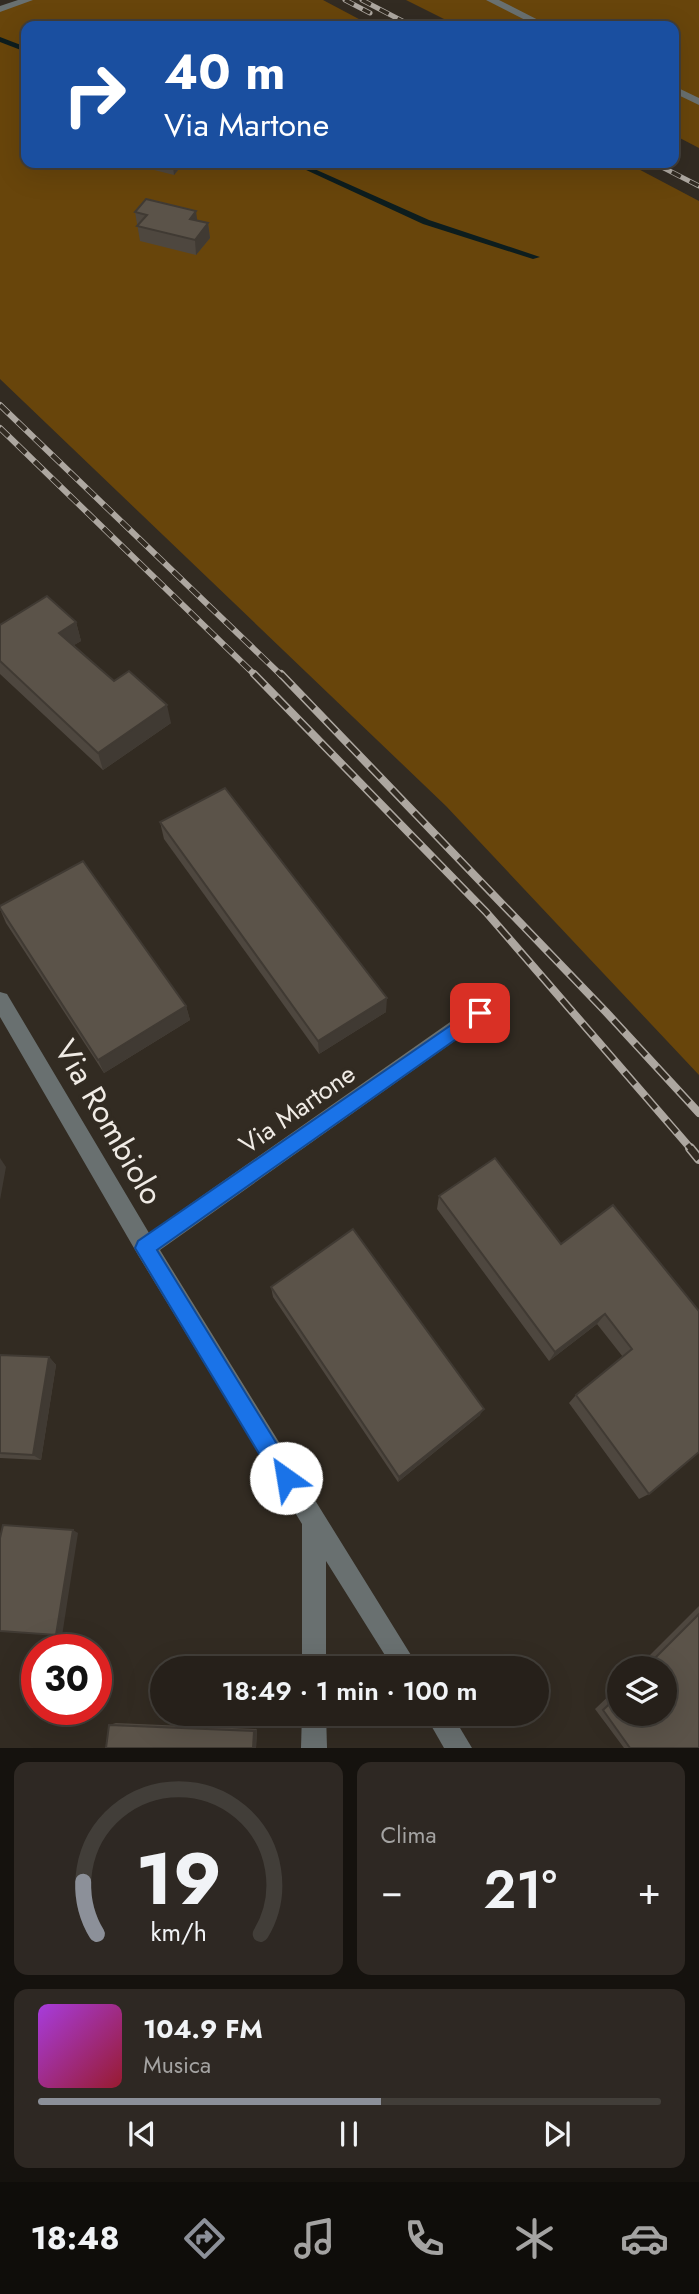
<!DOCTYPE html>
<html lang="it">
<meta charset="utf-8">
<style>
body{margin:0;font-family:Jost,sans-serif;background:#2e2823;color:#f1f3f6;height:100vh;display:flex;flex-direction:column;font-size:26px;white-space:nowrap}
*{box-sizing:border-box;margin:0}
p{font-size:23px;color:#a4a3a2}
.icon{flex:none;width:38px;height:38px;fill:none;stroke:currentColor;stroke-width:2;stroke-linecap:round;stroke-linejoin:round}
.map{position:relative;height:1748px;overflow:hidden}
.sheet{display:flex;flex-direction:column;gap:14px;padding:14px;background:#15120e;flex:1}
.sheet>*{flex:none}
.top-card{position:absolute;left:21px;top:21px;width:658px;height:147px;border-radius:14px;box-shadow:0 7px 28px #0002,0 0 0 2px #423e39;background:#1a4fa0;color:#fff;overflow:hidden}
.controls{position:absolute;left:607px;top:1656px;display:grid;gap:14px}
.controls a{display:grid;place-items:center;width:70px;height:70px;border-radius:50%;background:#26201a;box-shadow:0 7px 28px #0002,0 0 0 2px #423e39;font-size:35px}
.speed{position:absolute;left:21px;top:1634px;display:flex;gap:14px;font-size:35px;font-weight:700;text-align:center}
.speed>*{display:grid;place-content:center;width:91px;height:91px;border-radius:50%;background:#26201a;box-shadow:0 7px 28px #0002,0 0 0 2px #423e39;line-height:1}
.speed .limit{border:10px solid #d22;background:#fff;color:#111}
.pin{position:absolute;display:grid;place-items:center;width:60px;height:60px;color:#fff;margin:-30px;border-radius:14px;box-shadow:0 4px 10px #0006}
.me{position:absolute;width:77px;margin:-38px;rotate:328deg;stroke-linejoin:round;filter:drop-shadow(0 0 5px #0008)}
.turn{display:flex;align-items:center;gap:24px;height:147px;padding:0 28px;font-size:32px}
.turn .icon{width:91px;height:91px;stroke-width:2.5}
.turn b{display:block;font-size:49px;line-height:60px}
.big{font-size:52px;font-weight:600;line-height:1.1}
.sheet .tile{flex:1;display:flex;flex-direction:column;justify-content:center;gap:10px;min-width:0;padding:0 24px;border-radius:14px;background:#2e2823}
.sheet .dial{align-items:center;gap:0}
.dial svg{height:182px;overflow:visible;fill:none;stroke:#423e39;stroke-width:7;stroke-linecap:round;text-anchor:middle}
.dial text{fill:#f1f3f6;stroke:none}
.song{display:flex;align-items:center;gap:21px}
.cover{width:84px;height:84px;border-radius:10px;background:linear-gradient(135deg,hsl(280 70% 55%),hsl(350 70% 35%))}
.played{height:7px;border-radius:4px;background:linear-gradient(90deg,#8c9099 55%,#423e39 55%)}
.keys{display:flex;justify-content:space-around;direction:ltr}
.heat{display:flex;justify-content:space-between;align-items:center;font-size:38px;direction:ltr}
.sheet .tiles{flex:1;display:grid;gap:14px;grid-template-columns:1fr 1fr}
.tile:last-child{grid-column:span 2}
.trip{position:absolute;left:150px;top:1656px;width:399px;height:70px;border-radius:35px;background:#26201a;box-shadow:0 7px 28px #0002,0 0 0 2px #423e39;font-weight:600;line-height:70px;text-align:center}
.dock{display:flex;height:112px;justify-content:space-around;align-items:center;background:#0f0d0a;color:#a4a3a2}
.dock .icon{width:49px;height:49px}
.dock .current{color:#8c9099}
.dock b{font-size:32px;color:#f1f3f6}
.map>svg:first-child{display:block}
</style>
<div class="map">
<svg width="699" height="1748" viewBox="0 0 699 1748">
<rect width="100%" height="100%" fill="#322b22"/>
<g fill="#68450b">
<path d="M23,0H323L372,26H26V163H627L699,201V1075L446,806L0,379V7Z"/>
<path d="M406,0H699V148L674,135V26H458Z"/>
</g>
<g fill="none" stroke-linecap="round" stroke-linejoin="round">
<g fill="#0d1d1e" fill-rule="evenodd">
<path d="M0,37L26,47V52L0,42Z"/>
<path d="M291,163H301L429,220L540,257L533,259L423,224Z"/>
</g>
<g fill="#697070" fill-rule="evenodd">
<path d="M18,0H33L0,12V6Z"/>
<path d="M486,0H499L550,26H537Z"/>
<path d="M674,86L699,98V105L674,93Z"/>
<path d="M0,992L7,994L149,1233L473,1006L480,1004L487,1006L489,1012L487,1018L160,1250L419,1668H393L326,1561V1668H302V1524L138,1255L0,1017Z"/>
<path d="M302,1713H326L327,1748H301Z"/>
<path d="M424,1713H451L472,1748H444Z"/>
</g>
<g stroke="#ada7a0" stroke-width="5">
<g id="rail-far3">
<path d="M345,0L370,13"/>
<path d="M362,0L412,26"/>
<path d="M654,163L699,186"/>
</g>
</g>
<g stroke="#ada7a0" stroke-width="6">
<g id="rail-far2">
<path d="M0,405L282,676"/>
<path d="M0,428L256,676"/>
</g>
</g>
<g stroke="#ada7a0" stroke-width="8">
<g id="rail-far1">
<path d="M254,674L486,912L692,1150"/>
<path d="M281,674L606,1012L699,1113"/>
</g>
</g>
<g stroke="#ada7a0" stroke-width="10">
<path id="rail" d="M690,1148L699,1159"/>
</g>
<use href="#rail-far3" stroke="#322b22" stroke-width="3.5" stroke-dasharray="10" stroke-linecap="butt"/>
<use href="#rail-far2" stroke="#322b22" stroke-width="4.5" stroke-dasharray="12" stroke-linecap="butt"/>
<use href="#rail-far1" stroke="#322b22" stroke-width="5" stroke-dasharray="16" stroke-linecap="butt"/>
<use href="#rail" stroke="#322b22" stroke-width="7" stroke-dasharray="20" stroke-linecap="butt"/>
</g>
<g fill="#4e473f">
<path d="M149,163H183V164L174,175L150,169Z"/>
<path d="M135,212L197,220L208,223L210,238L196,255L140,241Z"/>
<path d="M76,622L81,641L74,645L114,681L171,723L103,770L0,674V625Z"/>
<path d="M160,822L386,1012L319,1054L164,839Z"/>
<path d="M0,909L186,1006L190,1020L104,1073L6,923Z"/>
<path d="M439,1196L561,1244L699,1311L649,1494L639,1499L569,1403L576,1395L623,1357L597,1324L549,1361L437,1209Z"/>
<path d="M271,1287L480,1415L398,1482L273,1297Z"/>
<path d="M0,1355L49,1357L56,1365L41,1460L0,1458Z"/>
<path d="M699,1606V1748H624L595,1709L620,1685V1713L665,1668H637Z"/>
<path d="M116,1723L257,1729L256,1748L109,1725Z"/>
</g>
<g fill="#403a33">
<path d="M177,163H183V164L174,175L173,167Z"/>
<path d="M196,211L198,226L190,219Z"/>
<path d="M208,223L210,238L196,255L195,240Z"/>
<path d="M76,622L81,641L64,651L59,633Z"/>
<path d="M167,705L171,723L103,770L98,753Z"/>
<path d="M387,998L386,1012L319,1054L318,1041Z"/>
<path d="M186,1006L190,1020L104,1073L98,1060Z"/>
<path d="M0,1158L6,1167L0,1200Z"/>
<path d="M605,1314L597,1324L549,1361L555,1352Z"/>
<path d="M49,1357L56,1365L41,1460L33,1455Z"/>
<path d="M484,1409L480,1415L398,1482L399,1477Z"/>
<path d="M73,1530L78,1533L62,1636L56,1635Z"/>
<path d="M257,1729L256,1748H253L254,1731Z"/>
</g>
<g fill="#5b5349" stroke="#403a33" stroke-width="2">
<path d="M156,163H177L173,167Z"/>
<path d="M146,199L196,211L190,219L208,223L195,240L137,226L147,215L135,212Z"/>
<path d="M47,596L76,622L59,633L114,681L129,671L167,705L98,753L0,661V625Z"/>
<path d="M225,788L387,998L318,1041L160,822Z"/>
<path d="M83,861L186,1006L98,1060L0,908V906Z"/>
<path d="M495,1158L561,1244L613,1205L699,1311V1452L649,1494L576,1395L632,1349L605,1314L555,1352L439,1196Z"/>
<path d="M353,1229L484,1409L399,1477L271,1287Z"/>
<path d="M0,1355L49,1357L33,1455L0,1453Z"/>
<path d="M3,1525L73,1530L56,1635L0,1631V1538Z"/>
<path d="M699,1614V1748H630L603,1710L620,1694V1713H665V1668H645Z"/>
<path d="M109,1725L254,1731L253,1748H106Z"/>
</g>
<path fill="#1a73e8" stroke="#114b97" stroke-width="2" d="M480,1005L486,1007L488,1013L486,1018L157,1250L293,1470L296,1478L293,1485L286,1488L278,1485L135,1248L138,1241Z"/>
<g text-anchor="middle" stroke-width="7" stroke-linejoin="round" paint-order="stroke">
<g font-size="26" fill="#f0ebe5" stroke="#322b22">
<text transform="translate(297 1109) rotate(-35)" y="9">Via Martone</text>
</g>
<g font-size="32" fill="#f0ebe5" stroke="#322b22">
<text transform="translate(109 1122) rotate(60)" y="11">Via Rombiolo</text>
</g>
</g>
</svg>
<div class="controls">
<a><svg class="icon" aria-label="layers" viewBox="0 0 24 24"><path d="M12 4l9 5-9 5-9-5zM3 14l9 5 9-5"/></svg></a>
</div>
<div class="speed"><div class="limit">30</div></div>
<div class="pin" style="left:480px;top:1013px;background:#d93025"><svg class="icon" aria-label="arrive" viewBox="0 0 24 24"><path d="M6 21V4h12l-3 4 3 4H6"/></svg></div>
<svg class="me" style="left:286px;top:1478px" viewBox="-20 -20 40 40"><circle r="19" fill="#fff"/><path d="M0-13L10 11 0 6-10 11z" fill="#1a73e8"/></svg>
<div class="trip">18:49 · 1 min · 100 m</div>
<div class="top-card">
<div class="turn"><svg class="icon" aria-label="right" viewBox="0 0 24 24"><path d="M7 20v-9h11M14 6l5 5-5 5"/></svg><div><b>40 m</b>Via Martone</div></div>
</div>
</div>
<section class="sheet">
<div class="tiles">
<div class="tile dial"><svg viewBox="0 0 100 80">
<path d="M14 69A42 42 0 1 1 86 69"/>
<path d="M14 69A42 42 0 0 1 8 46" stroke="#8c9099"/>
<text x="50" y="56" font-size="32" font-weight="700">19</text>
<text x="50" y="72" font-size="11">km/h</text>
</svg></div>
<div class="tile"><p>Clima</p>
<div class="heat"><a>−</a><b class="big">21°</b><a>+</a></div>
</div>
<div class="tile">
<div class="song"><i class="cover"></i><div><b>104.9 FM</b><p>Musica</p></div></div>
<div class="played"></div>
<div class="keys"><svg class="icon" aria-label="previous" viewBox="0 0 24 24"><path d="M18 5L8 12l10 7zM5 5v14"/></svg><svg class="icon" aria-label="pause" viewBox="0 0 24 24"><path d="M8 5v14M16 5v14"/></svg><svg class="icon" aria-label="next" viewBox="0 0 24 24"><path d="M6 5l10 7-10 7zM19 5v14"/></svg></div>
</div>
</div>
</section>
<nav class="dock">
<b>18:48</b>
<svg class="icon current" aria-label="directions" viewBox="0 0 24 24"><path d="M12 3l9 9-9 9-9-9zM9 14v-3h6M13 9l2 2-2 2"/></svg>
<svg class="icon" aria-label="music" viewBox="0 0 24 24"><path d="M9 18V5l10-2v13"/><circle cx="6" cy="18" r="3"/><circle cx="16" cy="16" r="3"/></svg>
<svg class="icon" aria-label="phone" viewBox="0 0 24 24"><path d="M5 4h4l2 5-3 2q2 4 5 5l2-3 5 2v4C11 20 4 13 5 4z"/></svg>
<svg class="icon" aria-label="climate" viewBox="0 0 24 24"><path d="M12 3v18M4 7l16 10M4 17L20 7"/></svg>
<svg class="icon" aria-label="car" viewBox="0 0 24 24"><path d="M5 17H2v-5l4-1 3-4h7l3 4 3 1v5h-3M9 17h6M6 11h13"/><circle cx="7" cy="17" r="2"/><circle cx="17" cy="17" r="2"/></svg>
</nav>
